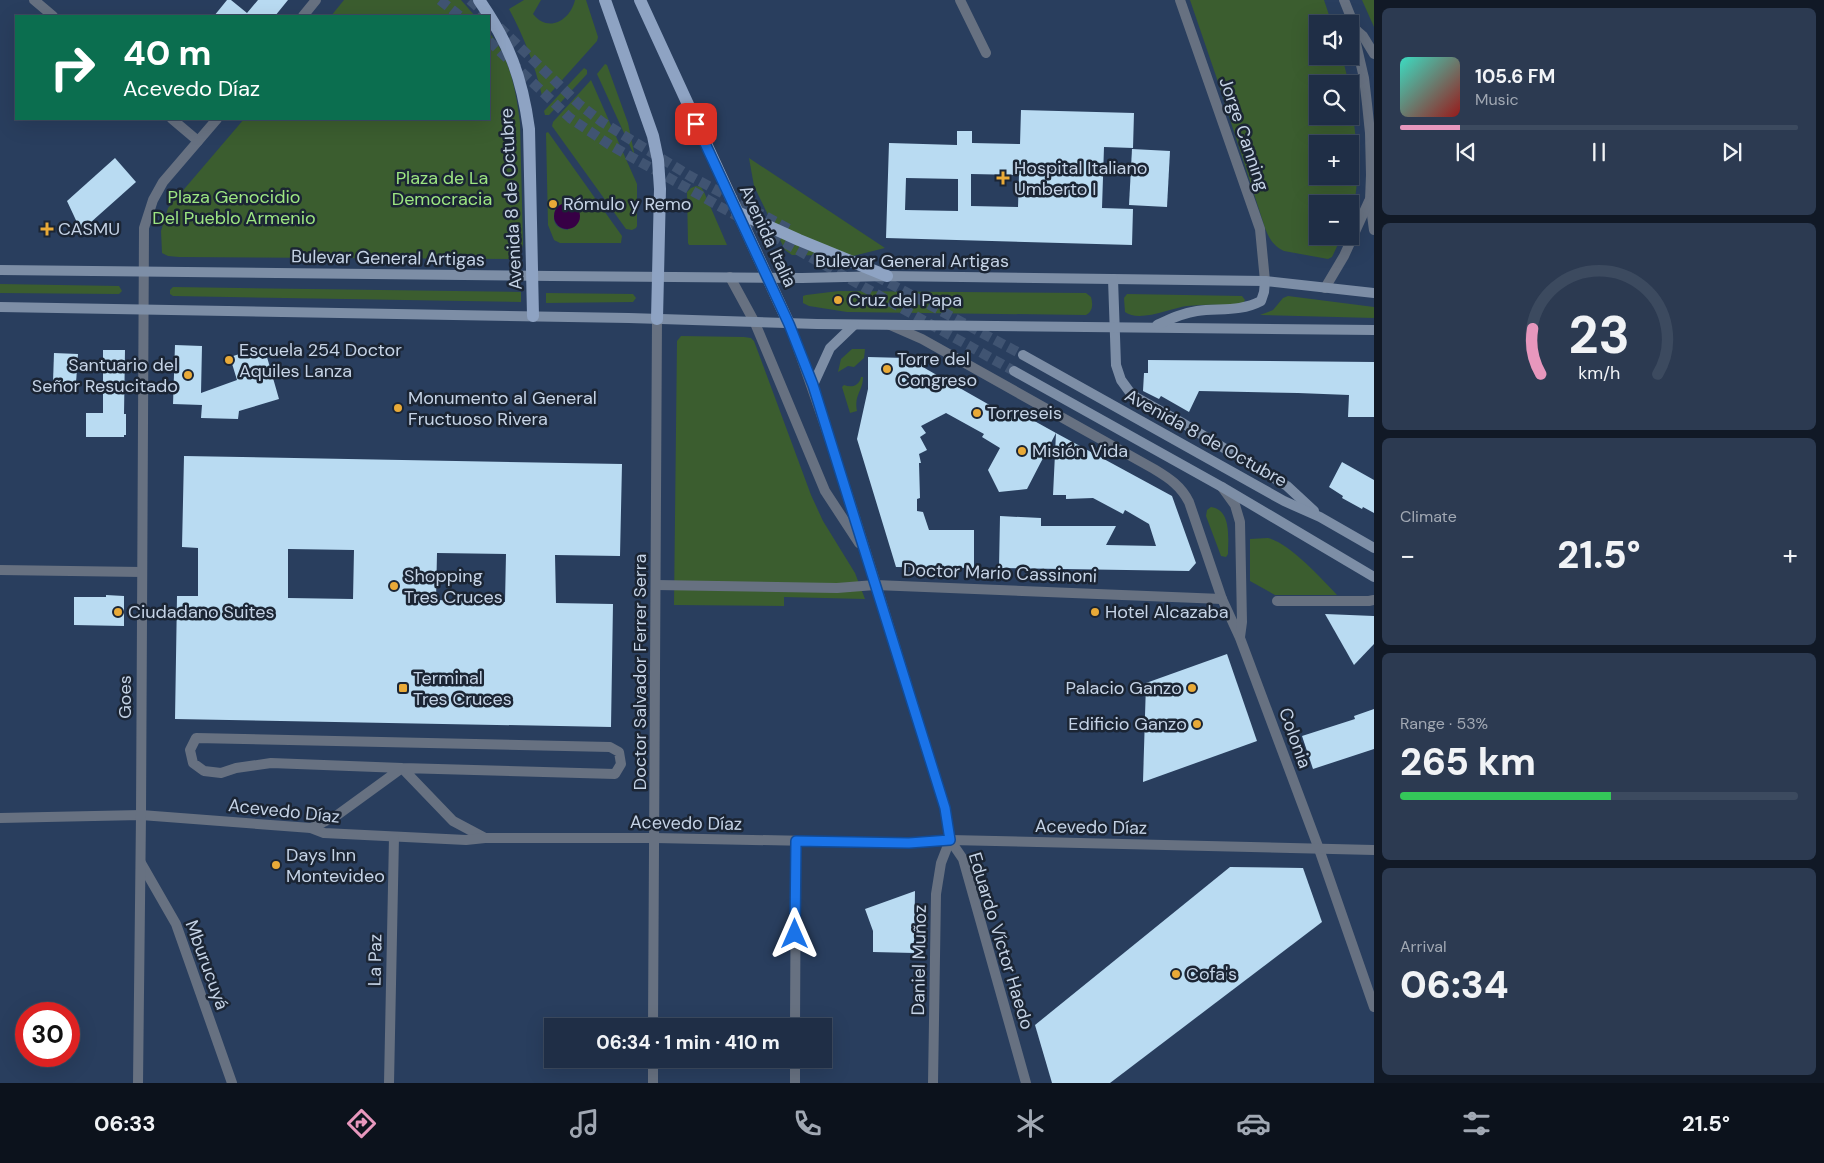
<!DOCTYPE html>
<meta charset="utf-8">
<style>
body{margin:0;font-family:"DM Sans",sans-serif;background:#2c3a51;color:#f1f3f6;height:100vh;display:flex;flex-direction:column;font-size:19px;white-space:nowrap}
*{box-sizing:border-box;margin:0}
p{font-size:16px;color:#a1a8b3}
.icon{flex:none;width:28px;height:28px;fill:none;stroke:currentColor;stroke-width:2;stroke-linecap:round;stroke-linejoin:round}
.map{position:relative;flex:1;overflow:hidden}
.panel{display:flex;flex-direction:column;gap:8px;padding:8px;background:#111926;width:450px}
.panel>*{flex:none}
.banner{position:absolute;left:15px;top:15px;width:475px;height:105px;border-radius:0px;box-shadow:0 5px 20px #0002,0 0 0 1px #3c4a5f;background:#0b6e4f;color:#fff;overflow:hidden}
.fabs{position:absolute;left:1309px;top:15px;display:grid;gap:10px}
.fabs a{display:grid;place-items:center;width:50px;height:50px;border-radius:0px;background:#1f2e46;box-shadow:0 5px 20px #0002,0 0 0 1px #3c4a5f;font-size:25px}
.speed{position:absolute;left:15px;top:1002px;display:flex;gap:10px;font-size:25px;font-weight:700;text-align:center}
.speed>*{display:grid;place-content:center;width:65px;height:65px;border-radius:50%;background:#1f2e46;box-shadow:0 5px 20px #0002,0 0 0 1px #3c4a5f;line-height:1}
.speed .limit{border:8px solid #d22;background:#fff;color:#111}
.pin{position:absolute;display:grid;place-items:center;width:42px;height:42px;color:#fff;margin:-21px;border-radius:10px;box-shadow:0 2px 8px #0006}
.me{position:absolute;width:55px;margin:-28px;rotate:0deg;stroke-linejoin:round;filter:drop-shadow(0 0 4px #0008)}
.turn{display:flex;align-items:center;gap:18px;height:105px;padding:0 25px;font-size:22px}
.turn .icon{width:65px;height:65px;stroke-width:2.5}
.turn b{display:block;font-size:35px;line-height:42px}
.big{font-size:38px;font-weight:800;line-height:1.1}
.panel .widget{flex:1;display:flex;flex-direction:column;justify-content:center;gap:8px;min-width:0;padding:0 18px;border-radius:8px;background:#2c3a51}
.panel .dial{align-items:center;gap:0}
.dial svg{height:130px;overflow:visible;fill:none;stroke:#3c4a5f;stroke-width:7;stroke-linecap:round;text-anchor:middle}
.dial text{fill:#f1f3f6;stroke:none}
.song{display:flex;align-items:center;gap:15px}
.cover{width:60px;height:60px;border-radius:8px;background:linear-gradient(135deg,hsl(170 70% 55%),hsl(0 70% 35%))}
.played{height:5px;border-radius:2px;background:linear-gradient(90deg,#e797bd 15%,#3c4a5f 15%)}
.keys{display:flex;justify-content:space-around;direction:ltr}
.heat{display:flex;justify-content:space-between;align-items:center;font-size:28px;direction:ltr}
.charge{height:8px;border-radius:4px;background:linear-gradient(90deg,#34c759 53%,#3c4a5f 0)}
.trip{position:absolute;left:544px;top:1018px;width:288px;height:50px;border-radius:0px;background:#1f2e46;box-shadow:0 5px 20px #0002,0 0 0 1px #3c4a5f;font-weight:800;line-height:50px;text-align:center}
.menu{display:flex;height:80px;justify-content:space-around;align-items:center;background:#0c121c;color:#a1a8b3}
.menu .icon{width:35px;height:35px}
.menu .active{color:#e797bd}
.menu b{font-size:22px;color:#f1f3f6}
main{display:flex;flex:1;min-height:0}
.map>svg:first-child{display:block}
</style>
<main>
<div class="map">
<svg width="1374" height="1083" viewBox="0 0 1374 1083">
<rect width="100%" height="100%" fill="#293e5e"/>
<g fill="#3b5d2f" fill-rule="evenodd">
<path d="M344,0H461L475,16H331Z"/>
<path d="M524,0H541L533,14C548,33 570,21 575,0H586L598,37L597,41L546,98L542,96C535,65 524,37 509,9Z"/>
<path d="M1190,0H1324L1332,24H1318V56H1342L1349,84H1318V116H1350V94C1355,133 1364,178 1350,216V204H1318V236H1342L1332,257L1328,259L1284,251C1273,246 1269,238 1265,228L1216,76ZM1318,144H1350V176H1318Z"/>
<path d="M1362,0H1374V27Z"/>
<path d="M489,32C510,58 516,90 520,123L523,244L521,253L515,259L179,257L168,256L162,253L161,231L168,208L244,119H489Z"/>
<path d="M605,64L607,65L628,123L635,157L597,74Z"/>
<path d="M584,68L587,70V74L549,115H545L544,111Z"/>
<path d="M591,80L637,184V226L636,228L632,230L626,229L552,126L553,122Z"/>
<path d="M548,132L622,236L621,243H560L554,240L548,225L546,133ZM567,203L573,205L568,230C552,228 552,218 557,206Z"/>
<path d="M749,158L885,248L853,256L792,255L785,250L754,186Z"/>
<path d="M696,186L701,187L704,192L727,245H689L688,243L687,192L691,188Z"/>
<path d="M0,284L119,286L122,291L119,294L0,293Z"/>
<path d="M173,287L521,292V302L173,296L170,294V290Z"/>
<path d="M839,291L1086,293L1091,297C1093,304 1093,311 1086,315L847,312L809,306L803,303V296L806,295Z"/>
<path d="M546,293L633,294L636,298L633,302L546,303Z"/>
<path d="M1127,294L1242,296L1245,300L1242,305C1224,305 1205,304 1187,306C1171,308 1139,323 1125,312L1124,298Z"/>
<path d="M1288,296L1374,307V318L1260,315L1273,310L1283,298Z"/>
<path d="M681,336L744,337L751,338L754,341L811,495L823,521L855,573L865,599L784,597V606L674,605L677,341Z"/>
<path d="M852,349H865L864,358L854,367L848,366L838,372L841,359Z"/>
<path d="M861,377H863C863,391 854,394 857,411L850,413L842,387L844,385C852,388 859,386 861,377Z"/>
<path d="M1211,507C1232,510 1228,539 1228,554L1226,557L1221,556L1206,516L1207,510Z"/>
<path d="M1268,538C1290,544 1321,578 1337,595H1275L1250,581V539Z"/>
</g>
<circle fill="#370045" cx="567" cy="216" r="13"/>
<g fill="#b9dbf2" fill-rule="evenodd">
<path d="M227,0H231L247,13L258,0H288L275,16H214Z"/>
<path d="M1021,110L1134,113L1133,148L1104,147L1102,208L1133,209L1132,245L886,238L889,143L957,145V131H972V143L1020,144ZM971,174L1019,175L1018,207L971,206ZM906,178L958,179V211L905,210Z"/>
<path d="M1132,149L1170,151L1167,207L1129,205Z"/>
<path d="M115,158L136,182L81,231L67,201Z"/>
<path d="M175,345L202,346L201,393L237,380L230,357L258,348L262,359L267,357L279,399L239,411L238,419L201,418L202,405L173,404Z"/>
<path d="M103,350H125L124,414H126V435H124V437H86V413H103Z"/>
<path d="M54,353L78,354L76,383L53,382Z"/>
<path d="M868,357L906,358V360H919L923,367L928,370L1016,420L1020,413L1056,433L1027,489L999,492L988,470L1000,448L982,437L984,434L946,413L921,426L926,433L920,437L927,450L919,454L921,463H919L920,498L917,499V511L923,512L929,530H974V568L896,567L857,439L868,389Z"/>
<path d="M1148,360L1374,362V417H1348L1349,395L1298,393L1199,391L1189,412L1161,396L1159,399L1143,391L1144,373H1148Z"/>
<path d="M1056,433L1172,496L1196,563L1189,571L999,568L1000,516L1041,518V526H1116L1106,545L1156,546L1149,524L1125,510L1123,514L1093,498L1066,499V495H1053Z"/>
<path d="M184,456L622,464L620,556L555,555L556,603L613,604L611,727L175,719L177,596H198V548L182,547ZM288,549L354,550L353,599L288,598ZM437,553L506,554L505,602L436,600Z"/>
<path d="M1342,462L1374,480V513L1363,507L1362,509L1342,498L1343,496L1329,487Z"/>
<path d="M106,595L124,596V626L74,625V597H106Z"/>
<path d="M1325,614L1374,616V644L1354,665Z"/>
<path d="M1227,654L1257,741L1143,782L1146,683Z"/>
<path d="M1374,709V749L1313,769L1302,736L1355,719L1354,716Z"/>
<path d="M1230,867L1303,868L1322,922L1110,1083H1052L1035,1025Z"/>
<path d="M915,891L914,953L873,952V931L865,909Z"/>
</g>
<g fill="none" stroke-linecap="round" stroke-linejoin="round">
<g stroke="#405472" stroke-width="10" stroke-dasharray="10 5" stroke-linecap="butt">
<path d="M440,0L460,16"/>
<path d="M470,0L483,12"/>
<path d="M499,27L580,105L602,122L690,176L791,230"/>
<path d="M489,41L570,118L610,145L1014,371"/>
<path d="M876,276L1023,355"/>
</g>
<path stroke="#677181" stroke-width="10" d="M311,828L336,816L402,768L615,774L621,764L619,752L610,747L196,738L190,750L193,763L204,771L221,773L236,768L271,763L402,768L453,821L485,838"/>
<path stroke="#677181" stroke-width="10" d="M656,585L837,588L875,585"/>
<g stroke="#677181" stroke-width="10">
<path d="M960,0L986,53"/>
<path d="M1180,0L1260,229L1265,281"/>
<path d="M890,325L922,339L1154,469C1169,478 1181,486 1189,502L1222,599L1240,638L1319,849L1374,1007"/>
<path d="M1222,487L1235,505L1240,522L1242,622L1240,637"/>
<path d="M0,570L142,572"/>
<path d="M875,585L1222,599"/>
<path d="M1277,601H1369L1374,600"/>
<path d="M0,818L141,815L311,828L324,833L466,840L485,838H655L909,843L950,840L1374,850"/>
<path d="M950,840L963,859L1026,1083"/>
<path d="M141,863L176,924L232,1083"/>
<path d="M795,1026L796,841"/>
<path d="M389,1083L394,837"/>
<path d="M795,1083V1059"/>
</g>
<g stroke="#677181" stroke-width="10">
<path d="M34,0L53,16"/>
<path d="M1344,0L1356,30L1355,39L1364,78L1367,104L1370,133L1371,175L1370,200L1374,230"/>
<path d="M303,16L316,0"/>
<path d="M1356,30L1363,36L1374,54"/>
<path d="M172,119L198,141"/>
<path d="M730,277L755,323L825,491L859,543"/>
<path d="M1325,288L1344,256L1369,201"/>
<path d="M789,324C848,483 894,646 945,808L950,840L941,863L936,894L933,1083"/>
<path d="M653,1026L657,319"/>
<path d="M138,1083L141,815L144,228L153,200L163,182L217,119"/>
<path d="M653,1083V1059"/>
</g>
<g stroke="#7d8ea6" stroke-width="10">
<path d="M0,270L552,276L802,278L887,276L1265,281L1374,293"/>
<path d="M1113,279L1116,365L1121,380L1129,391L1137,398L1184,424L1287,486L1314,511"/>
<path d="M0,307L629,318L817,324L1374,330"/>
<path d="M1157,325C1170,319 1182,313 1197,311C1220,308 1240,312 1261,301L1264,292L1265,281"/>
<path d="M1023,355L1284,501L1320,517L1374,548"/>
<path d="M1014,371L1222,487L1374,577"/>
<path d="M813,385L830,348L854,325"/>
</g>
<g stroke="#8ea3c3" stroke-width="12">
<path d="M479,0C509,43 522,77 529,129L533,316"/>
<path d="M605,0L653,136L658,160L660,189L657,319"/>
<path d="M640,0L789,324"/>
<path d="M737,212L799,240L887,276"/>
</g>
</g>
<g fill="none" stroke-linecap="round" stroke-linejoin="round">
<g stroke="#114b97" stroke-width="12">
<path id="route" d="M696,124L789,324L813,385L945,808L950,840L909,843L796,841L795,934"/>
</g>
<use href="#route" stroke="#1a73e8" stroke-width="9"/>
</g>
<g fill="#e9aa38" stroke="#1b2534" stroke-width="2">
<path d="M1000.5 170.5h5v5h5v5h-5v5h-5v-5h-5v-5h5z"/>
<circle cx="553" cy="204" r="5"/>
<path d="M44.5 221.5h5v5h5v5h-5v5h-5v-5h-5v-5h5z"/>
<circle cx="838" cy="300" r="5"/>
<circle cx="229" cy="360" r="5"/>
<circle cx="887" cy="369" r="5"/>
<circle cx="188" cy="375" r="5"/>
<circle cx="398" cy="408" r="5"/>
<circle cx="977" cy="413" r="5"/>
<circle cx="1022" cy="451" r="5"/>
<circle cx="394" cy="586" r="5"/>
<circle cx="118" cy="612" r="5"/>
<circle cx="1095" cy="612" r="5"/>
<rect x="398" y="683" width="10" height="10" rx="2.5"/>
<circle cx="1192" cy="688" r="5"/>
<circle cx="1197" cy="724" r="5"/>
<circle cx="276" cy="865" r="5"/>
<circle cx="1176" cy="974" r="5"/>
</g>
<g text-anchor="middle" stroke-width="5" stroke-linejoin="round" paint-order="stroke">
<g font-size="18" fill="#c5d3e6" stroke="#1b2534">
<text transform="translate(1244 134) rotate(71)" y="6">Jorge Canning</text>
<text transform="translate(511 199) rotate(-93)" y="6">Avenida 8 de Octubre</text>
<text transform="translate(768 236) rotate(65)" y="6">Avenida Italia</text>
<text transform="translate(388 258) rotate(1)" y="6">Bulevar General Artigas</text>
<text x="912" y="267">Bulevar General Artigas</text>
<text transform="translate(1206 438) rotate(29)" y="6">Avenida 8 de Octubre</text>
<text transform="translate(1000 573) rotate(2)" y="6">Doctor Mario Cassinoni</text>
<text transform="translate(640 672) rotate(-90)" y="6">Doctor Salvador Ferrer Serra</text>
<text transform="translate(125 697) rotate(-90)" y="6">Goes</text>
<text transform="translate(1295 738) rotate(70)" y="6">Colonia</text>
<text transform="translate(284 811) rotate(6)" y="6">Acevedo Díaz</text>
<text transform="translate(686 823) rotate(1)" y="6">Acevedo Díaz</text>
<text transform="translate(1091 827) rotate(1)" y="6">Acevedo Díaz</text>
<text transform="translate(1001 941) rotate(73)" y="6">Eduardo Víctor Haedo</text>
<text transform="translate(375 960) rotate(-89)" y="6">La Paz</text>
<text transform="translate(919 960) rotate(-89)" y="6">Daniel Muñoz</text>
<text transform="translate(207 965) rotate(70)" y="6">Mburucuyá</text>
</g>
<g font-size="18" fill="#c5d3e6" stroke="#1b2534" text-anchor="start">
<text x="1014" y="174">Hospital Italiano<tspan x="1014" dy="21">Umberto I</tspan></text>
<text x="563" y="210">Rómulo y Remo</text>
<text x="58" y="235">CASMU</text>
<text x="848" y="306">Cruz del Papa</text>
<text x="239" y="356">Escuela 254 Doctor<tspan x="239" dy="21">Aquiles Lanza</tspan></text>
<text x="897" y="365">Torre del<tspan x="897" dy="21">Congreso</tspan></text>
<text x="178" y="371" text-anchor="end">Santuario del<tspan x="178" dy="21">Señor Resucitado</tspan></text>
<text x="408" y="404">Monumento al General<tspan x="408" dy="21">Fructuoso Rivera</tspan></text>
<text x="987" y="419">Torreseis</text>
<text x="1032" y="457">Misión Vida</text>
<text x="404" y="582">Shopping<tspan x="404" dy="21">Tres Cruces</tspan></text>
<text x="128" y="618">Ciudadano Suites</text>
<text x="1105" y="618">Hotel Alcazaba</text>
<text x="413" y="684">Terminal<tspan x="413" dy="21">Tres Cruces</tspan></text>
<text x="1182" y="694" text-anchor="end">Palacio Ganzo</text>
<text x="1187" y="730" text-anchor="end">Edificio Ganzo</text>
<text x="286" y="861">Days Inn<tspan x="286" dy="21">Montevideo</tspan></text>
<text x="1186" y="980">Cofa's</text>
</g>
<g font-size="18" fill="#9de682" stroke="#1b2534">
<text x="442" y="184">Plaza de La<tspan x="442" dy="21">Democracia</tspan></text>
<text x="234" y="203">Plaza Genocidio<tspan x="234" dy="21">Del Pueblo Armenio</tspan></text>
</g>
</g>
</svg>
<div class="fabs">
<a><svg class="icon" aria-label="sound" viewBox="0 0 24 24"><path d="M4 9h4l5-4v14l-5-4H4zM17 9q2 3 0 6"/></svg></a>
<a><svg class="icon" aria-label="search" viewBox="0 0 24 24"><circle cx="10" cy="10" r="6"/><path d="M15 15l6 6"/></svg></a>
<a>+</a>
<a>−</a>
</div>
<div class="speed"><div class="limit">30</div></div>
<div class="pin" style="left:696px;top:124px;background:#d93025"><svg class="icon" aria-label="arrive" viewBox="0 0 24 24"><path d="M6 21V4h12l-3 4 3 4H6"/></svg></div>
<svg class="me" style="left:795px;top:934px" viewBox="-20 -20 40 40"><path d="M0-17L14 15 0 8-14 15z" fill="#1a73e8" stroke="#fff" stroke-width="4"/></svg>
<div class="trip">06:34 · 1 min · 410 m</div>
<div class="banner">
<div class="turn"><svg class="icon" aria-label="right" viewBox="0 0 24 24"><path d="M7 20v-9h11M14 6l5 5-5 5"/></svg><div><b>40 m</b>Acevedo Díaz</div></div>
</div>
</div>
<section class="panel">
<div class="widget">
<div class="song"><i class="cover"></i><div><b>105.6 FM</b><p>Music</p></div></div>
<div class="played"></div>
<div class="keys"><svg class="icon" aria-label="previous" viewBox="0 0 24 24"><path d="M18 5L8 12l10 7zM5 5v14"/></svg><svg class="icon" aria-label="pause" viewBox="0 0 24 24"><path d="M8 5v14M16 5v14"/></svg><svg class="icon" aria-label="next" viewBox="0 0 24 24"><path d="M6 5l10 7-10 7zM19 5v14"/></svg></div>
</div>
<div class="widget dial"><svg viewBox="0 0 100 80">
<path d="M14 69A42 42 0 1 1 86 69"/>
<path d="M14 69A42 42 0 0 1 9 41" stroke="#e797bd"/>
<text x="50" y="56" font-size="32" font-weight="700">23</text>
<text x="50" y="72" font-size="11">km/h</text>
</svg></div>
<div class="widget"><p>Climate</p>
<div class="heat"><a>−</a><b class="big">21.5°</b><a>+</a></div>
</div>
<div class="widget"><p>Range · 53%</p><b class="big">265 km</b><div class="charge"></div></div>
<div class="widget"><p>Arrival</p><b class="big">06:34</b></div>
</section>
</main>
<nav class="menu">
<b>06:33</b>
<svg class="icon active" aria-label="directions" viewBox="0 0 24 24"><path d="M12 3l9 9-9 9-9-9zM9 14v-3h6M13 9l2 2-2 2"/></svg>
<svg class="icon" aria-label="music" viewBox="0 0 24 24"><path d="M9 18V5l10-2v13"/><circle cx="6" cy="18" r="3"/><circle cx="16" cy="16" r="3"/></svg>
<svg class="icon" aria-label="phone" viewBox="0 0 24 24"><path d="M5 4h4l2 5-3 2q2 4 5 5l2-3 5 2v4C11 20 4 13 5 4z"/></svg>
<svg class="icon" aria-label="climate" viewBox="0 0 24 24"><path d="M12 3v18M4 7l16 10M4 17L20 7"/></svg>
<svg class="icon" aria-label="car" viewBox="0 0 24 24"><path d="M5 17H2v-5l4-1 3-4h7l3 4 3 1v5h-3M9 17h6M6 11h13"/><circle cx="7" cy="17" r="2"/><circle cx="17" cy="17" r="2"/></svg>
<svg class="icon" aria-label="filters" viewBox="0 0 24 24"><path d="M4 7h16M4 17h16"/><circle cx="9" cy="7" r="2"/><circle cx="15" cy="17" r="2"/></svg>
<b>21.5°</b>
</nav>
